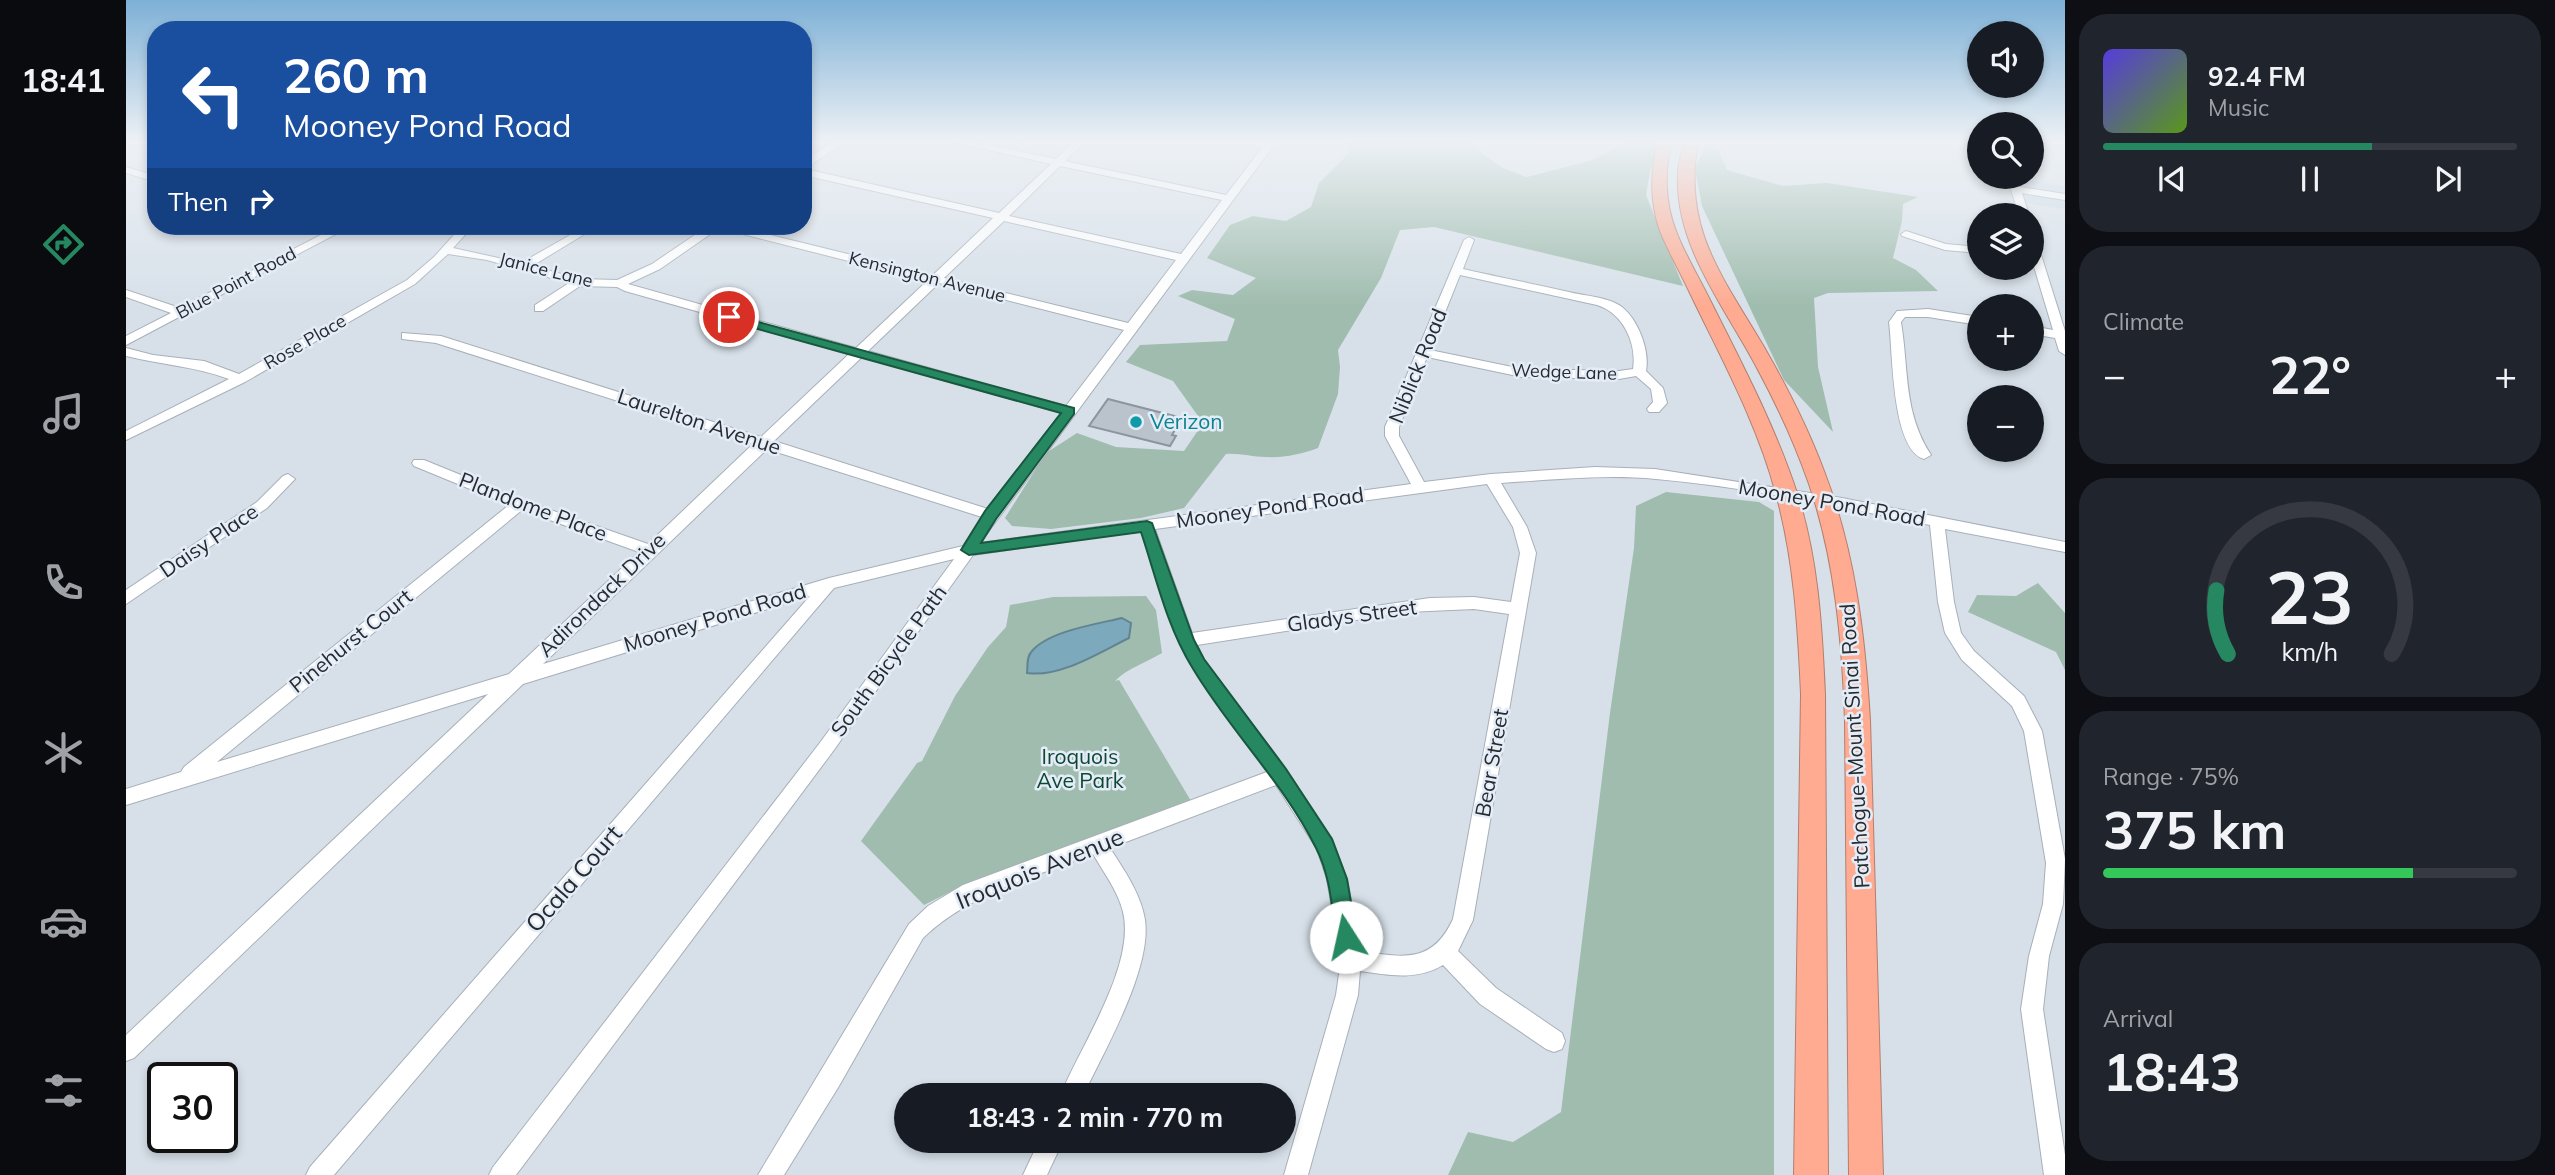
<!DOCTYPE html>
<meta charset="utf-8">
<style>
body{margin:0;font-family:Mulish,sans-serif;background:#20242c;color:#f1f3f6;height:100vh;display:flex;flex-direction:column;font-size:26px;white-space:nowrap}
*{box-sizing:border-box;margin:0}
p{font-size:23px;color:#9ea1a6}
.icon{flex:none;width:38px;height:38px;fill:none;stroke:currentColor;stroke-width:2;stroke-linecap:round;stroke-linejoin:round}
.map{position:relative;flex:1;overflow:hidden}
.sheet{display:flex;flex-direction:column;gap:14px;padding:14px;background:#0d0f14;width:490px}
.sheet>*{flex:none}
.top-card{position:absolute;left:21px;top:21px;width:665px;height:214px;border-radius:28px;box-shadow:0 4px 10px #0003;background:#1a4fa0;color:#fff;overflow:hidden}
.fabs{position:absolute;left:1841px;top:21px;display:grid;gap:14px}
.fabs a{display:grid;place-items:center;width:77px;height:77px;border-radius:50%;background:#171b24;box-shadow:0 4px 10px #0003;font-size:35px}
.speed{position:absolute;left:21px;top:1062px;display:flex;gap:14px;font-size:35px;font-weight:700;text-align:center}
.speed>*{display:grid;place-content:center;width:91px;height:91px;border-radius:50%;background:#171b24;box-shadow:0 4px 10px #0003;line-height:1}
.speed .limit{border:4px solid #111;border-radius:10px;background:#fff;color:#111}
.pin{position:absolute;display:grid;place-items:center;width:60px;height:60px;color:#fff;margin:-30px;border:4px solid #fff;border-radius:50%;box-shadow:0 2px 7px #0007}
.me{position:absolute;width:77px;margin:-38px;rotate:350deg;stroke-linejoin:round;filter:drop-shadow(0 0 5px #0008)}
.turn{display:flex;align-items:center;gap:24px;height:147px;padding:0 21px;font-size:32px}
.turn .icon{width:91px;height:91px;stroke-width:2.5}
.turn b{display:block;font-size:49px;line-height:60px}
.then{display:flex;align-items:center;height:66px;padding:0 21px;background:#0003;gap:14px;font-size:26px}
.big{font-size:52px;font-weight:700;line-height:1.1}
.sheet .card{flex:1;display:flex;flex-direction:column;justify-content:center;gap:10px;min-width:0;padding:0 24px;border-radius:28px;background:#20242c}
.sheet .dial{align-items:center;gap:0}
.dial svg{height:182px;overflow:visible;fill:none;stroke:#363941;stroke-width:7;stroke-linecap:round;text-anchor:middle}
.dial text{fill:#f1f3f6;stroke:none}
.song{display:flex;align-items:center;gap:21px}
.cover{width:84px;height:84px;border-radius:10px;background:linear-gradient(135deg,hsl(250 70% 55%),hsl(90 70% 35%))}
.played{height:7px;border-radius:4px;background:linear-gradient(90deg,#258861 65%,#363941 65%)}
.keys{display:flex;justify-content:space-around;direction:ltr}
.heat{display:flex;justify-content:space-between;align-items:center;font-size:38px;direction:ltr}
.charge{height:10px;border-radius:5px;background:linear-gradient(90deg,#34c759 75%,#363941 0)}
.trip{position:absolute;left:768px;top:1083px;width:402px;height:70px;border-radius:35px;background:#171b24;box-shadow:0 4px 10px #0003;font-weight:700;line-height:70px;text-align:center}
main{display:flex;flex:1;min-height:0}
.menu{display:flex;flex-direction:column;width:126px;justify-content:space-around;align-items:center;background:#090b0e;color:#9ea1a6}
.menu .icon{width:49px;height:49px}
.menu .current{color:#258861}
.menu b{font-size:32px;color:#f1f3f6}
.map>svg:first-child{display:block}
</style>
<main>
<nav class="menu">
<b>18:41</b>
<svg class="icon current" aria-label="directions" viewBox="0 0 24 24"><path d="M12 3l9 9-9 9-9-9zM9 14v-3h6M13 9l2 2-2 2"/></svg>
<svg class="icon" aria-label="music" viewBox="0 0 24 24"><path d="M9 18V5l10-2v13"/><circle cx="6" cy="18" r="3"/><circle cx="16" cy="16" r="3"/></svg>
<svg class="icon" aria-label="phone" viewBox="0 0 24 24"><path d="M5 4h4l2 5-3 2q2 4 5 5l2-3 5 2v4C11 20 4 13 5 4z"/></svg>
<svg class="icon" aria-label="climate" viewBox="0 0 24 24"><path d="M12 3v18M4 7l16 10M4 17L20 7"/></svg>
<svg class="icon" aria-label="car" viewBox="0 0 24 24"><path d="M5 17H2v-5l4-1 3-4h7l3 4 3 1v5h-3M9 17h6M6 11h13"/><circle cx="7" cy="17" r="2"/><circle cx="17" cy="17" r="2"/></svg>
<svg class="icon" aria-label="filters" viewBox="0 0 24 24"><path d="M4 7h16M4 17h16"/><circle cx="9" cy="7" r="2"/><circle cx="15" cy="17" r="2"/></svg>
</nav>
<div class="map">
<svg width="1939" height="1175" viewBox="0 0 1939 1175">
<rect width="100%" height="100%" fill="#d7e0e9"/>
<path fill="#c8d7e6" d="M1892,179L1939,186V209L1900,203Z"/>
<g fill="#9fbcae">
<path d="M1222,142H1346L1357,154L1377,168L1401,177L1467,160L1500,142H1535L1524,171L1520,195L1557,286L1308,227L1274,230L1255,278L1212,350L1214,367L1212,394L1192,448C1176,454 1158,458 1140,457C1126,457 1114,453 1100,454L1058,508L1015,518L925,529L886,526L879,518L920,453L951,433L990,447L1058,451L1077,423L1047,381L1000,362L1014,345L1101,341L1109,319L1052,296L1066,290L1107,295L1130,278L1081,258L1104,225L1127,216L1160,221L1185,207L1193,183L1223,153Z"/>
<path d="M1579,147L1593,151L1601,170L1657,186L1701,183L1792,197L1777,204L1776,221L1767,258L1790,270L1812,291L1702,293L1688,298L1692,367L1707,432L1658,380L1576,206L1569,169Z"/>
<path d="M1540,492L1633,502L1648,511V1175H1322L1342,1132L1387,1142L1435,1112L1484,713L1508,548L1510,506Z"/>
<path d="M1912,583L1939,613V670L1930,652L1842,612L1851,595L1890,596Z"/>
<path d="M1020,596L1030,610L1036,653C1021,662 1000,669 989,681L993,680L1065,801L844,882L798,905L735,841L791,763L796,761L829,696L862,647L880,627L884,605L927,597Z"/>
</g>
<path fill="#7caabc" stroke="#628491" stroke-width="2" d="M996,618L1005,623L1003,638C974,652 934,678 901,673C902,666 900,657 906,651C923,631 971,624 996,618Z"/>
<path fill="#bac2cb" stroke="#8c949d" stroke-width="2" d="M982,399L1056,418L1046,435L1050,436L1044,446L963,426Z"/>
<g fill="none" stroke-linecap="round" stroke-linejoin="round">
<g stroke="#a7b0b9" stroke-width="2">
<g id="minor">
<path d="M706,142H718L679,169L873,213L925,164L828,142H848L930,159L948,142H959L939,161L1100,195L1136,148L1115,142H1150L854,543L1285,484L1259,436V427L1338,240L1343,237L1348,240L1337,269C1372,277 1408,284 1443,292C1459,296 1483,297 1496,307C1512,320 1524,350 1520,371L1537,388L1541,403L1533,412H1523L1521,409L1527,402L1525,389L1510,376L1493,379L1396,377L1301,357L1273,427V436L1298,482L1365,474L1469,467L1529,469L1716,498L1939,542V552L1819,529L1828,602L1835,633L1848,651L1898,696L1916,731L1939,859L1937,904L1923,956L1917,1009L1939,1155V1175H1918L1895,1009L1903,956L1917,904L1920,863L1898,731L1886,706L1836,660L1819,633L1812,602L1804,525C1714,507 1622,487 1530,479C1478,474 1426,480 1375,483L1401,527L1410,553L1347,920L1332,951L1370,988L1436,1033L1439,1041L1436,1049L1428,1052L1420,1049L1354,1004L1317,965C1291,981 1262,975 1234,971L1232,995L1182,1175H1158L1210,995L1215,960L1201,879L1191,849L1150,785L984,848C998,870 1015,894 1019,920C1026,969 978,1051 957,1096H934C954,1047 1010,965 997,912C992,891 978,873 967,854C908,877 844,893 797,938L713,1086L658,1175H632L783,924L802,906L837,885L1141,772L1064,664L1052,640L1015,531L847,555L705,754L390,1175H363L367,1167L693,744L828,559L708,588L208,1175H180L184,1167L684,596L397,684L8,1058L0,1061V1035L362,694L0,805V789L55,772L58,767L383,505L288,466L286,463L288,460H298L399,501L522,544L627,444L310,343L276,339V333L315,336L635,437L723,354L499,291L491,287L454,286L417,311H409V305L443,283L361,260L322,254L289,284L119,382L0,440V431L103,379C68,366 36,365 0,356V348L27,355L78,361L113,374L281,280L308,257L336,226H347L327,248L395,263L460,226H472L406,266L454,279L491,280L526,264L582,226H608L807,275L867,218L677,175V162ZM934,166L1096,200L1055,254L883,216ZM878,221L1050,260L1002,323L818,278ZM593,228L801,281L730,348L502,284L534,269ZM1334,275L1471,305C1497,313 1511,343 1507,369L1493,371L1396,369L1304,350ZM813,283L998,330L940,406L742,351ZM736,357L935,413L862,509L648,441ZM641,449L856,517L837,546L703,578L417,664ZM1361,484L1387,527L1394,553L1385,602L1348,597L1304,598L1066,633L1029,529ZM396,510L513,552L383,674L91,762ZM1348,609L1383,614L1327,919C1306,965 1276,957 1234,951L1221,879L1206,839L1160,769L1078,660L1071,645L1281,612Z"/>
<path d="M0,167L30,176V182L0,173Z"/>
<path d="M1881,177H1891L1894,187L1939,194V200L1896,193L1903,215H1893Z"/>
<path d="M212,226H225L0,345V336L45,313L0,297V290L54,308Z"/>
<path d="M1780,231L1820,244L1853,247V253L1819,250L1776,236L1775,234Z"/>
<path d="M1906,239L1911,242L1939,331V355L1933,351L1929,338L1906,334V326L1927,330L1906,260Z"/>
<path d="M1802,309L1853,317V325L1802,317H1779L1775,322C1783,370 1777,412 1805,455L1798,459C1765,449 1767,351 1763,322L1771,311Z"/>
<path d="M162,474L169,479L141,508L0,604V590L131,502L157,476Z"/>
<path d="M913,1141H937L921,1175H897Z"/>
</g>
</g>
<g stroke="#b37e6e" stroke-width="2">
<g id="highway">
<path d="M1532,142H1546C1538,171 1539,203 1550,231C1559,255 1574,279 1585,302C1616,364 1648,424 1670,490C1692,555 1696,626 1699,694L1702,1175H1668L1675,694C1672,627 1668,559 1650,494C1631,422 1594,356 1562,289C1553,270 1542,251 1534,231C1524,203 1524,171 1532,142Z"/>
<path d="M1558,142H1572C1556,229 1597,277 1638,347C1661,387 1682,428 1698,471C1729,551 1739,635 1744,720L1757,1175H1723L1719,720C1716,640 1709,560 1683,484C1669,444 1651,405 1631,368C1599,307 1548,245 1552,173C1552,163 1556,152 1558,142Z"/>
</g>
</g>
<use href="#minor" fill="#fff" fill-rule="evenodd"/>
<use href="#highway" fill="#ffab91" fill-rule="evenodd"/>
</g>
<linearGradient id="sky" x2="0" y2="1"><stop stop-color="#7db0d6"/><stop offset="0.46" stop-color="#edf1f5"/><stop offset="1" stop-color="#edf1f5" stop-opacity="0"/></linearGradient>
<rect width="1939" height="307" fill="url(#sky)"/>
<path fill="#258861" stroke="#18583f" stroke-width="2" d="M603,314L948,408V414L870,519L855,543L1021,521L1026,523L1068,640L1078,659L1160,769L1206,839L1221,879L1231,937L1228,944L1220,947L1213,944L1210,937C1206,907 1204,875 1190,848C1158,783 1103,730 1066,667C1041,627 1030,577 1015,532L843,555L835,550L859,511L935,413L599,320V315Z"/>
<circle fill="#0f9aa8" stroke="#e4edf7" stroke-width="2.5" cx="1010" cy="422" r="7"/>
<g text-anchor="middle" stroke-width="5" stroke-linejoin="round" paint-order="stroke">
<g font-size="18" fill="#272a2e" stroke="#e4edf7">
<text transform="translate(420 270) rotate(14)" y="6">Janice Lane</text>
<text transform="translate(801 277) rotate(14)" y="6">Kensington Avenue</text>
<text transform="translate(110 283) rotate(-28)" y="6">Blue Point Road</text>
<text transform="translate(179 342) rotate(-30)" y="6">Rose Place</text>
<text transform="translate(1438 372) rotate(2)" y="6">Wedge Lane</text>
</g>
<g font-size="21" fill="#272a2e" stroke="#e4edf7">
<text transform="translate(1292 366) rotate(-68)" y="7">Niblick Road</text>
<text transform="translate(573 422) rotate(18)" y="7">Laurelton Avenue</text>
<text transform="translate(1706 503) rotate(10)" y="7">Mooney Pond Road</text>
<text transform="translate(407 507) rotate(21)" y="7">Plandome Place</text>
<text transform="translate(1144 508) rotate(-8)" y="7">Mooney Pond Road</text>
<text transform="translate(83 541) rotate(-34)" y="7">Daisy Place</text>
<text transform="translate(476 595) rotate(-44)" y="7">Adirondack Drive</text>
<text transform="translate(1226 616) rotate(-8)" y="7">Gladys Street</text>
<text transform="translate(589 618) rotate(-17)" y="7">Mooney Pond Road</text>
<text transform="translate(225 641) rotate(-39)" y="7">Pinehurst Court</text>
<text transform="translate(763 661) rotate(-54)" y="7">South Bicycle Path</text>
<text transform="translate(1729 746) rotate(-93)" y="7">Patchogue-Mount Sinai Road</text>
<text transform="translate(1366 763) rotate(-80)" y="7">Bear Street</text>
</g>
<g font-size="21" fill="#0d838f" stroke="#e4edf7" text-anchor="start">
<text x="1024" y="429">Verizon</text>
</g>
<g font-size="21" fill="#0e4833" stroke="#e4edf7">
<text x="954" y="764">Iroquois<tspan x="954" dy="24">Ave Park</tspan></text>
</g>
<g font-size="24" fill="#272a2e" stroke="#e4edf7">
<text transform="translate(914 869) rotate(-22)" y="8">Iroquois Avenue</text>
<text transform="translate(448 879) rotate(-49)" y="8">Ocala Court</text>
</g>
</g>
</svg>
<div class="fabs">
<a><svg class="icon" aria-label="sound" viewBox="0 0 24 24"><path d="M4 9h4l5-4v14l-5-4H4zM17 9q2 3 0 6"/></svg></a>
<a><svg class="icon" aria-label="search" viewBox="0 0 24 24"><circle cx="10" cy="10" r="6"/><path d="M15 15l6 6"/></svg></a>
<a><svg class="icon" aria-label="layers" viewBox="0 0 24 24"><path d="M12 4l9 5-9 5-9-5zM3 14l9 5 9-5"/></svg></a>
<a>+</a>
<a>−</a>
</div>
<div class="speed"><div class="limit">30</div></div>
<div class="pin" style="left:603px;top:317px;background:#d93025"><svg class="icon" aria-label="arrive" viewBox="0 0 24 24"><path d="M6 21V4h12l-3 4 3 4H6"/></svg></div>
<svg class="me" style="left:1220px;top:937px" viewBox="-20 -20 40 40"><circle r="19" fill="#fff"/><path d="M0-13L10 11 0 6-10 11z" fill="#258861"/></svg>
<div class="trip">18:43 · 2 min · 770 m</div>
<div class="top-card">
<div class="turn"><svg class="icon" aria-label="left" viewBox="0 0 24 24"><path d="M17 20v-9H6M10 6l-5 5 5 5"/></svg><div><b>260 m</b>Mooney Pond Road</div></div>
<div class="then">Then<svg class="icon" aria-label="right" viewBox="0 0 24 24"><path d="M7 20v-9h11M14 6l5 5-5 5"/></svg></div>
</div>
</div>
<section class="sheet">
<div class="card">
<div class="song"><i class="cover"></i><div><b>92.4 FM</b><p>Music</p></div></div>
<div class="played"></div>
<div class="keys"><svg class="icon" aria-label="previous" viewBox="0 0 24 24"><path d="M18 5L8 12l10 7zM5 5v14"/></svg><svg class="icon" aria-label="pause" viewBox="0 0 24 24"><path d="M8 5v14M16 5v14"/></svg><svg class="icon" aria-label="next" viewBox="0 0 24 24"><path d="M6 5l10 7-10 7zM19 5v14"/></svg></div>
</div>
<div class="card"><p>Climate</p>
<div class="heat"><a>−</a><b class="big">22°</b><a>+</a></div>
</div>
<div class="card dial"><svg viewBox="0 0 100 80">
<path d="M14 69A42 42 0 1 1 86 69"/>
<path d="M14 69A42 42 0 0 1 9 41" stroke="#258861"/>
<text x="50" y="56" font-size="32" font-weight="700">23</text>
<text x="50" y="72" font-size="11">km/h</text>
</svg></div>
<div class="card"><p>Range · 75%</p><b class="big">375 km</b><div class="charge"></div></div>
<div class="card"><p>Arrival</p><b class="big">18:43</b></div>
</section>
</main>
